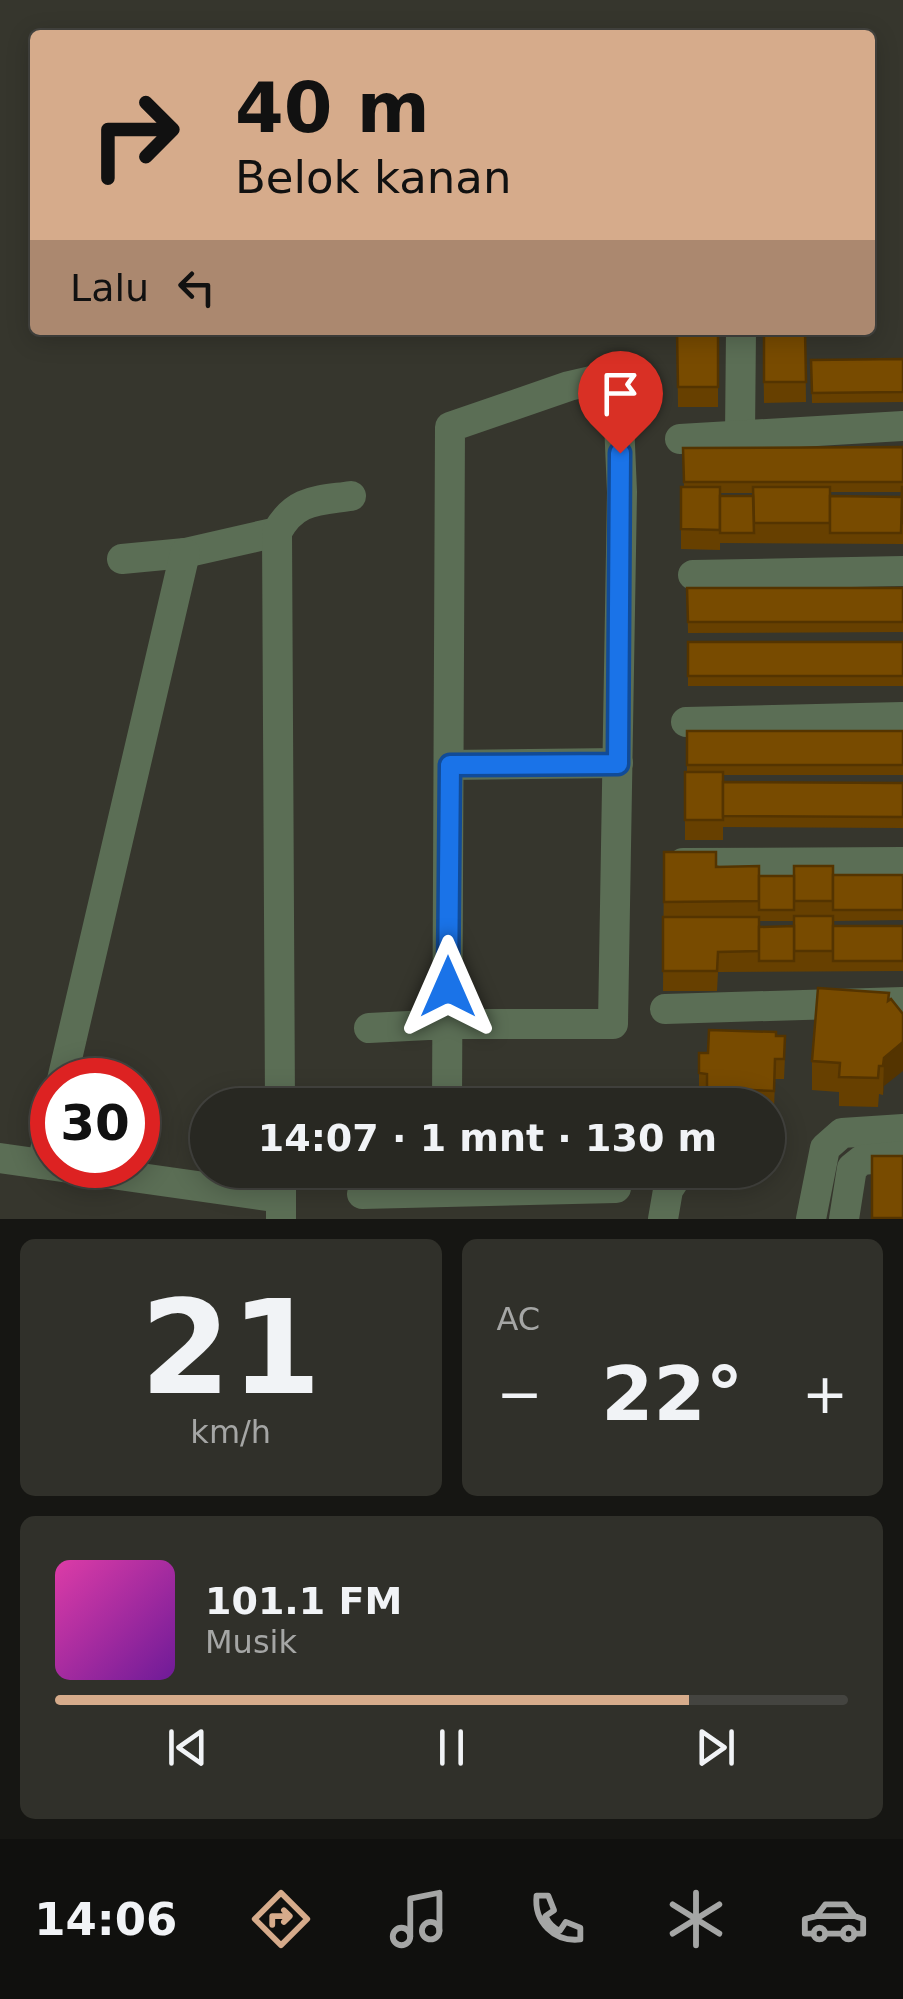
<!DOCTYPE html>
<html lang="id">
<meta charset="utf-8">
<style>
body{margin:0;font-family:"DejaVu Sans",sans-serif;background:#30302a;color:#f1f3f6;height:100vh;display:flex;flex-direction:column;font-size:38px;white-space:nowrap}
*{box-sizing:border-box;margin:0}
p{font-size:32px;color:#a5a6a5}
.icon{flex:none;width:55px;height:55px;fill:none;stroke:currentColor;stroke-width:2;stroke-linecap:round;stroke-linejoin:round}
.map{position:relative;height:1219px;overflow:hidden}
.side{display:flex;flex-direction:column;gap:20px;padding:20px;background:#161613;flex:1}
.side>*{flex:none}
.top-card{position:absolute;left:30px;top:30px;width:845px;height:305px;border-radius:10px;box-shadow:0 5px 25px #0003,0 0 0 2px #444440;background:#d6ab8b;color:#111;overflow:hidden}
.speed{position:absolute;left:30px;top:1058px;display:flex;gap:20px;font-size:50px;font-weight:700;text-align:center}
.speed>*{display:grid;place-content:center;width:130px;height:130px;border-radius:50%;background:#282822;box-shadow:0 5px 25px #0003,0 0 0 2px #444440;line-height:1}
.speed .limit{border:15px solid #d22;background:#fff;color:#111}
.pin{position:absolute;display:grid;place-items:center;width:85px;height:85px;color:#fff;margin:-102px -42px;border-radius:50% 50% 50% 0;rotate:-45deg;box-shadow:0 0 10px #0007}
.pin .icon{rotate:45deg}
.me{position:absolute;width:110px;margin:-55px;rotate:0deg;stroke-linejoin:round;filter:drop-shadow(0 0 8px #0008)}
.turn{display:flex;align-items:center;gap:35px;height:210px;padding:0 40px;font-size:45px}
.turn .icon{width:130px;height:130px;stroke-width:2.5}
.turn b{display:block;font-size:70px;line-height:85px}
.then{display:flex;align-items:center;height:95px;padding:0 40px;background:#0003;gap:20px;font-size:38px}
.big{font-size:75px;font-weight:600;line-height:1.1}
.side .widget{flex:1;display:flex;flex-direction:column;justify-content:center;gap:15px;min-width:0;padding:0 35px;border-radius:15px;background:#30302a}
.side .dial{align-items:center;gap:0}
.dial b{font-size:130px;line-height:1}
.song{display:flex;align-items:center;gap:30px}
.cover{width:120px;height:120px;border-radius:15px;background:linear-gradient(135deg,hsl(320 70% 55%),hsl(280 70% 35%))}
.played{height:10px;border-radius:5px;background:linear-gradient(90deg,#d6ab8b 80%,#444440 80%)}
.keys{display:flex;justify-content:space-around;direction:ltr}
.heat{display:flex;justify-content:space-between;align-items:center;font-size:55px;direction:ltr}
.side .tiles{flex:1;display:grid;gap:20px;grid-template-columns:1fr 1fr}
.widget:last-child{grid-column:span 2}
.trip{position:absolute;left:190px;top:1088px;width:595px;height:100px;border-radius:50px;background:#282822;box-shadow:0 5px 25px #0003,0 0 0 2px #444440;font-weight:600;line-height:100px;text-align:center}
.tabs{display:flex;height:160px;justify-content:space-around;align-items:center;background:#10100e;color:#a5a6a5}
.tabs .icon{width:70px;height:70px}
.tabs .selected{color:#d6ab8b}
.tabs b{font-size:45px;color:#f1f3f6}
.map>svg:first-child{display:block}
</style>
<div class="map">
<svg width="903" height="1219" viewBox="0 0 903 1219">
<rect width="100%" height="100%" fill="#36362d"/>
<g fill="none" stroke-linecap="round" stroke-linejoin="round">
<g stroke="#5b6e55" stroke-width="30">
<path d="M740,434L741,330"/>
<path d="M680,439L903,426"/>
<path d="M122,559L185,553L277,532"/>
<path d="M693,575L903,571"/>
<path d="M686,722L903,717"/>
<path d="M450,765L618,763"/>
<path d="M683,863L903,862"/>
<path d="M665,1009L903,1002"/>
<path d="M369,1028L448,1024H613L622,492L617,375L569,386L450,427C450,653 450,879 447,1105"/>
<path d="M62,1080L185,553"/>
<path d="M280,1105L277,532C295,499 317,501 351,496"/>
<path d="M0,1158L281,1198"/>
<path d="M42,1164L52,1119"/>
<path d="M281,1170V1219"/>
<path d="M362,1194L616,1188"/>
<path d="M663,1219L668,1190L681,1170"/>
<path d="M811,1219L825,1148L842,1133L903,1129"/>
<path d="M844,1219L852,1168L862,1160L903,1156"/>
</g>
</g>
<g fill="#674000" fill-rule="evenodd">
<path d="M677,330H718V407H678Z"/>
<path d="M763,330H805L806,402L764,403Z"/>
<path d="M903,359V402L812,403L811,360Z"/>
<path d="M903,447V544L720,543V550L681,549V487H684L683,448ZM830,492H902V497L830,496ZM720,493H754L753,496H720Z"/>
<path d="M687,588H903V632L688,633Z"/>
<rect x="688" y="642" width="215" height="44"/>
<path d="M687,731H903V775H723V789L903,783V828L723,827V840H685V772H687Z"/>
<path d="M664,852L759,876L903,875V920L833,921V926H903V971L718,972L717,991H663ZM759,921H794V926L759,927Z"/>
<path d="M889,993L883,1095L879,1094L878,1107L839,1106V1092L812,1090V1061Z"/>
<path d="M776,1036L785,1056L784,1079H775L774,1111H768V1105H707V1094L699,1093V1053H708Z"/>
</g>
<path fill="#543400" d="M903,1042V1071L884,1086L883,1095L884,1058Z"/>
<g fill="#784b00" stroke="#543400" stroke-width="2.5">
<path d="M677,330H718V387H678Z"/>
<path d="M764,330H805L806,382H764Z"/>
<path d="M903,359V392L812,393L811,360Z"/>
<path d="M903,447V482H684L683,448Z"/>
<path d="M681,487H720V530L681,529Z"/>
<path d="M753,487H830V523H754Z"/>
<path d="M902,487H903V523H901Z"/>
<path d="M720,496H753L754,533H720Z"/>
<path d="M830,496L902,497L901,533H830Z"/>
<path d="M687,588H903V622H688Z"/>
<rect x="688" y="642" width="215" height="34"/>
<rect x="687" y="731" width="216" height="34"/>
<rect x="685" y="772" width="38" height="48"/>
<path d="M723,782L903,783V817L723,816Z"/>
<path d="M664,852H716V867L759,866V901L664,902Z"/>
<rect x="794" y="866" width="39" height="35"/>
<rect x="833" y="875" width="70" height="35"/>
<rect x="759" y="876" width="35" height="34"/>
<rect x="794" y="916" width="39" height="35"/>
<path d="M663,917H759V951L718,952L717,971H663Z"/>
<path d="M794,926V961H759V927Z"/>
<rect x="833" y="926" width="70" height="35"/>
<path d="M818,988L889,993L888,1001L891,999L903,1014V1042L884,1058L883,1066H879L878,1078L839,1077L840,1063L812,1061Z"/>
<path d="M709,1030L776,1032V1036H785L784,1059H775L774,1091L751,1090L750,1103L726,1102L727,1089L707,1088V1074L699,1073V1053H708Z"/>
<rect x="872" y="1156" width="31" height="62"/>
</g>
<g fill="none" stroke-linecap="round" stroke-linejoin="round">
<g stroke="#114b97" stroke-width="25">
<path id="route" d="M448,987L450,765L618,764L620,453"/>
</g>
<use href="#route" stroke="#1a73e8" stroke-width="18"/>
</g>
</svg>
<div class="speed"><div class="limit">30</div></div>
<div class="pin" style="left:620px;top:453px;background:#d93025"><svg class="icon" aria-label="arrive" viewBox="0 0 24 24"><path d="M6 21V4h12l-3 4 3 4H6"/></svg></div>
<svg class="me" style="left:448px;top:987px" viewBox="-20 -20 40 40"><path d="M0-17L14 15 0 8-14 15z" fill="#1a73e8" stroke="#fff" stroke-width="4"/></svg>
<div class="trip">14:07 · 1 mnt · 130 m</div>
<div class="top-card">
<div class="turn"><svg class="icon" aria-label="right" viewBox="0 0 24 24"><path d="M7 20v-9h11M14 6l5 5-5 5"/></svg><div><b>40 m</b>Belok kanan</div></div>
<div class="then">Lalu<svg class="icon" aria-label="left" viewBox="0 0 24 24"><path d="M17 20v-9H6M10 6l-5 5 5 5"/></svg></div>
</div>
</div>
<section class="side">
<div class="tiles">
<div class="widget dial"><b>21</b><p>km/h</p></div>
<div class="widget"><p>AC</p>
<div class="heat"><a>−</a><b class="big">22°</b><a>+</a></div>
</div>
<div class="widget">
<div class="song"><i class="cover"></i><div><b>101.1 FM</b><p>Musik</p></div></div>
<div class="played"></div>
<div class="keys"><svg class="icon" aria-label="previous" viewBox="0 0 24 24"><path d="M18 5L8 12l10 7zM5 5v14"/></svg><svg class="icon" aria-label="pause" viewBox="0 0 24 24"><path d="M8 5v14M16 5v14"/></svg><svg class="icon" aria-label="next" viewBox="0 0 24 24"><path d="M6 5l10 7-10 7zM19 5v14"/></svg></div>
</div>
</div>
</section>
<nav class="tabs">
<b>14:06</b>
<svg class="icon selected" aria-label="directions" viewBox="0 0 24 24"><path d="M12 3l9 9-9 9-9-9zM9 14v-3h6M13 9l2 2-2 2"/></svg>
<svg class="icon" aria-label="music" viewBox="0 0 24 24"><path d="M9 18V5l10-2v13"/><circle cx="6" cy="18" r="3"/><circle cx="16" cy="16" r="3"/></svg>
<svg class="icon" aria-label="phone" viewBox="0 0 24 24"><path d="M5 4h4l2 5-3 2q2 4 5 5l2-3 5 2v4C11 20 4 13 5 4z"/></svg>
<svg class="icon" aria-label="climate" viewBox="0 0 24 24"><path d="M12 3v18M4 7l16 10M4 17L20 7"/></svg>
<svg class="icon" aria-label="car" viewBox="0 0 24 24"><path d="M5 17H2v-5l4-1 3-4h7l3 4 3 1v5h-3M9 17h6M6 11h13"/><circle cx="7" cy="17" r="2"/><circle cx="17" cy="17" r="2"/></svg>
</nav>
